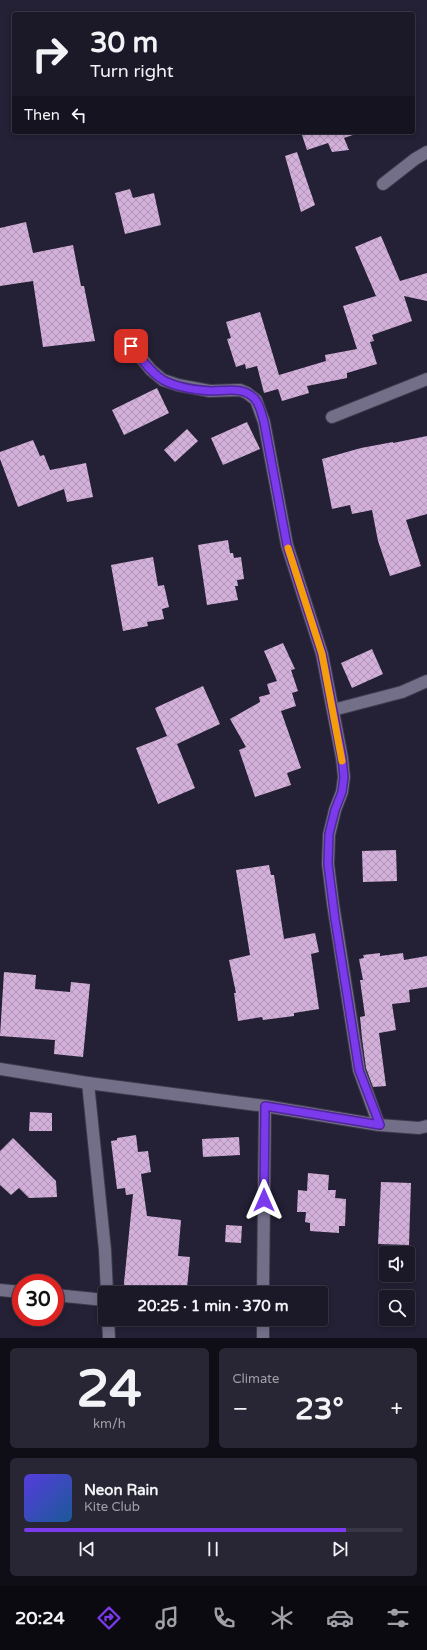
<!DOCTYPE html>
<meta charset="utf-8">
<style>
body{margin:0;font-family:"Varela Round",sans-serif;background:#282534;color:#f1f3f6;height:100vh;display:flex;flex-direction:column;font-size:15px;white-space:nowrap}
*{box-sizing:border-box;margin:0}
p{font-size:13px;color:#a0a0a8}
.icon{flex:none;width:22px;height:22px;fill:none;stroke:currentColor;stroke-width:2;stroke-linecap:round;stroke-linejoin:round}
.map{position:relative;height:1338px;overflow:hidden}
.panel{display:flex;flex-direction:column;gap:10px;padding:10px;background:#0f0d16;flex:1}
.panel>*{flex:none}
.top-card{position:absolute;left:12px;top:12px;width:403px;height:122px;border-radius:4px;box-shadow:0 2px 6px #0003,0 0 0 1px #393745;background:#1b1828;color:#f1f3f6;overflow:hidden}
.buttons{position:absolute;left:379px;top:1246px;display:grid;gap:8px}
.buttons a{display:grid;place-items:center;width:36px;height:36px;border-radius:4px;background:#1b1828;box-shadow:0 2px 6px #0003,0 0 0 1px #393745;font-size:20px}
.speed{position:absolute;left:12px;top:1274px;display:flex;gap:8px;font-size:20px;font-weight:700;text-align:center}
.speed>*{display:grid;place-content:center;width:52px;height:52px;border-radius:50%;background:#1b1828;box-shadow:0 2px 6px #0003,0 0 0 1px #393745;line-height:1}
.speed .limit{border:6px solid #d22;background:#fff;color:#111}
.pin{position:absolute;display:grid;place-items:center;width:34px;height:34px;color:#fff;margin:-17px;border-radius:8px;box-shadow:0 2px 6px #0006}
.me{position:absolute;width:44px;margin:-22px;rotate:0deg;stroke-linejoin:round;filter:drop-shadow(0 0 3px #0008)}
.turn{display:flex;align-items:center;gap:14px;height:84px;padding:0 12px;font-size:18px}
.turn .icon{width:52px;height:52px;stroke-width:2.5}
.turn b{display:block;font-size:28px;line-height:34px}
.then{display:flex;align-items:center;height:38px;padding:0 12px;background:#0003;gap:8px;font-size:15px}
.big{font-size:30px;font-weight:700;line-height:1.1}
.panel .widget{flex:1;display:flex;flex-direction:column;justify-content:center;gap:6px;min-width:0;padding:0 14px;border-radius:6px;background:#282534}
.panel .dial{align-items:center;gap:0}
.dial b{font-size:52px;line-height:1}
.song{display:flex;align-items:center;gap:12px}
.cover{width:48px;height:48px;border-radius:6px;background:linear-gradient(135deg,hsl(250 70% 55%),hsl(210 70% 35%))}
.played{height:4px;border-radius:2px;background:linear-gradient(90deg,#7c3aed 85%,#393745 85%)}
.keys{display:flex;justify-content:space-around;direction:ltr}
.heat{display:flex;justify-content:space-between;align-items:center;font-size:22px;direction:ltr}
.panel .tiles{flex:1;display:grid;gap:10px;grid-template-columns:1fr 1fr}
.widget:last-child{grid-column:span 2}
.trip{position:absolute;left:98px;top:1286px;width:230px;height:40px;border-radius:4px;background:#1b1828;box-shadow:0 2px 6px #0003,0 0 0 1px #393745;font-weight:700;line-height:40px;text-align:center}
.tab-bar{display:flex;height:64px;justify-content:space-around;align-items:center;background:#0b0a10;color:#a0a0a8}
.tab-bar .icon{width:28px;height:28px}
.tab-bar .selected{color:#7c3aed}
.tab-bar b{font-size:18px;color:#f1f3f6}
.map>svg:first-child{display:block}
</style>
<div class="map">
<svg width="427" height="1338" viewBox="0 0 427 1338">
<defs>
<pattern id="building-cross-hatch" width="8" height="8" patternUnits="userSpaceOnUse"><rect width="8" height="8" fill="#d3b0da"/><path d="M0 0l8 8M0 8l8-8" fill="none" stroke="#b095b6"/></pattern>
</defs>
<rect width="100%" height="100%" fill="#242035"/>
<g fill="url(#building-cross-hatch)">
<path d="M301,132H352L353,135L344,138L349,150L332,152L328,143L307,150Z"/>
<path d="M297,152L315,205L301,212L285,156Z"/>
<path d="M130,189L133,198L154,193L161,225L125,234L115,193Z"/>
<path d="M26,222L33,253L73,245L81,286H84L95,341L43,347L33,281L0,286V228Z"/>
<path d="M381,236L400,281L427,273V301L404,296L412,321L372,335L374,341L370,342L377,364L347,373V378L307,386L309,393L282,401L278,389L264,393L257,366L246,369L245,364L236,367L227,339L231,338L226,322L260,312L279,375L326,361L325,355L357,349L343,306L376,296L355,247Z"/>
<path d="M157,388L169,413L124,435L112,410Z"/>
<path d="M247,422L260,449L223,465L211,438Z"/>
<path d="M187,429L198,441L175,462L164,450Z"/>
<path d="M427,436V514L406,520L421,566L390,576L378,541L372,510L352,514L350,505L332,509L322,459L361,448L393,442V443Z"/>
<path d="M33,440L40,456L44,455L50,470L86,463L93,497L67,502L64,489L18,507L0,459V452Z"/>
<path d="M228,540L230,553H233L234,558L241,557L244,579L237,580L238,586H235L238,600L207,605L198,545Z"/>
<path d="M153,557L158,586L164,585L169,607L162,609L164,619L147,622L148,626L123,631L111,565Z"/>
<path d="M283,643L295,669L291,670L298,691L292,693L296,706L281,711L301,768L287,773L291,785L255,797L239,750L246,747L230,719L260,702L259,697L270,694L267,684L277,681L264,651Z"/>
<path d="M372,649L383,674L352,688L341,663Z"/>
<path d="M203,686L220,724L177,744L195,788L158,804L136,748L167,736L155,708Z"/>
<path d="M396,850L397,881L363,882L362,851Z"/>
<path d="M269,865L271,875H274L284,939L315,933L319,952L311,954L319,1009L294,1013V1016L263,1020L262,1017L238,1021L234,993H236L229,960L250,955L236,870Z"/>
<path d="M380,953V956L403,953L404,960L427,956V987L409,990L410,1002L392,1004L396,1030L379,1033L386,1086L373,1087L366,1068L362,1038L360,1017L365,1016L360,980H363L359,959L364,958L363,955Z"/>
<path d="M4,972L36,975L35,989L70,992L71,982L90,984L83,1057L54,1054L55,1040L0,1036Z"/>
<path d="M30,1112L52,1113V1131H29Z"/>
<path d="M136,1135L138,1152L148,1151L151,1172L141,1174L147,1216L181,1220L178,1256L190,1257L187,1288L166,1285L165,1293H123L133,1194L126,1195L125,1188L117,1189L111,1141L117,1140V1138Z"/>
<path d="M239,1137L240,1155L203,1157L202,1139Z"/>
<path d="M13,1138L56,1181L57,1197L29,1198L19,1188L11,1195L0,1185V1151Z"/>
<path d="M308,1173L329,1175L328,1190H336L335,1198L346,1199L345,1226H339V1233L310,1231V1223L305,1222L306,1212H297L298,1190L307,1191Z"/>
<path d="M381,1182L411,1183L409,1245L378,1244Z"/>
<path d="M226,1225L242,1226L241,1243L225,1242Z"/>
</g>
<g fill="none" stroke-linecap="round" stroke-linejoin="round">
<g stroke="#3d3a4c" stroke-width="14">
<g id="street">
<path d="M383,184L415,159L427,152"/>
<path d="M131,346L151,370L163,380L178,385L210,391L240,390L247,393L256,400L264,422L287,545L322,654L342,758L344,777L342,792L335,810L329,835L328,864L333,904L359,1070L379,1125"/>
<path d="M332,417L427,379"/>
<path d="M333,710L402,692L427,681"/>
<path d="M0,1069L88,1083L265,1106L379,1125L419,1128L427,1126"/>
<path d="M88,1083L105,1250L107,1293"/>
<path d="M0,1290L21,1292"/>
<path d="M263,1293L265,1106"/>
<path d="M55,1295L105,1300"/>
<path d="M108,1319L109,1338"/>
<path d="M263,1338V1319"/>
</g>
</g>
<use href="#street" stroke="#736f89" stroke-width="12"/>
</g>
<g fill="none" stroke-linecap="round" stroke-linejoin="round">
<g stroke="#51269a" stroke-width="10">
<path id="route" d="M131,346C141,358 150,372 163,380C176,387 196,390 211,391C227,391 243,386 255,399C260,405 262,415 264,422L287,545L322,654L342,758L344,777L342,792L335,810L329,834L328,864L335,919L359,1070L380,1125L265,1106L264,1200"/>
</g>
<use href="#route" stroke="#7c3aed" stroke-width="7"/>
<path stroke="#f59e0b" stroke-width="7" d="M288,548L322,654L342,761"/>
</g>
</svg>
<div class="buttons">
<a><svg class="icon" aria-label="sound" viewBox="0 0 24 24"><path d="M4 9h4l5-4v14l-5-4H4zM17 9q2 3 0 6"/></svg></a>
<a><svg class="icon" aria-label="search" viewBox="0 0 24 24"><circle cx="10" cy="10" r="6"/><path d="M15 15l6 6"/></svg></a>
</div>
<div class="speed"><div class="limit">30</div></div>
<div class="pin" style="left:131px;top:346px;background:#d93025"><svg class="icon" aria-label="arrive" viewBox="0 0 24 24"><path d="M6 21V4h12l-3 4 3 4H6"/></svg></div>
<svg class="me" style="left:264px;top:1200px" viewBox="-20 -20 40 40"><path d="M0-17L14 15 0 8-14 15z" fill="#7c3aed" stroke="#fff" stroke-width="4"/></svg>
<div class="trip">20:25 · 1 min · 370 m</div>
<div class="top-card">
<div class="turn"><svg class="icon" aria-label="right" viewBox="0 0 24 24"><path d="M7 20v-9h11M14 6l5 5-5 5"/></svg><div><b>30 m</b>Turn right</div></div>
<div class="then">Then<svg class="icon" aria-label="left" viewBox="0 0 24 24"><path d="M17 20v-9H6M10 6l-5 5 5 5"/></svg></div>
</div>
</div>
<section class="panel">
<div class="tiles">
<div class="widget dial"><b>24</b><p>km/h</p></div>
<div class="widget"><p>Climate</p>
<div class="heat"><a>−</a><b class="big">23°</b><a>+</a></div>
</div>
<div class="widget">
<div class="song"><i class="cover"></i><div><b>Neon Rain</b><p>Kite Club</p></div></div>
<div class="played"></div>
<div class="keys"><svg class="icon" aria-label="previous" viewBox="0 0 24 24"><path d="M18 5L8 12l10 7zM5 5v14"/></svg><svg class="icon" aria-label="pause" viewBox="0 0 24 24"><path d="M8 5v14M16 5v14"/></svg><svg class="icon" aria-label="next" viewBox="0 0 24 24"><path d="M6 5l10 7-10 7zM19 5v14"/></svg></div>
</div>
</div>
</section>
<nav class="tab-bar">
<b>20:24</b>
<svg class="icon selected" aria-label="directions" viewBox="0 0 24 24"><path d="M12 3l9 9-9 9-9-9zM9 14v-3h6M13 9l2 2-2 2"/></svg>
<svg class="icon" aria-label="music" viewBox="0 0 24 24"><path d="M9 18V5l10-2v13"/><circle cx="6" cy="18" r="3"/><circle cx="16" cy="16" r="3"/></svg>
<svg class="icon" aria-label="phone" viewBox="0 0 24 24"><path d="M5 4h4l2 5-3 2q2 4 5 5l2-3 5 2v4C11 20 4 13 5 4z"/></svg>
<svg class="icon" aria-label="climate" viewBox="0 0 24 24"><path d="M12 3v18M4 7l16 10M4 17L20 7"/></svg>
<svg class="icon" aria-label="car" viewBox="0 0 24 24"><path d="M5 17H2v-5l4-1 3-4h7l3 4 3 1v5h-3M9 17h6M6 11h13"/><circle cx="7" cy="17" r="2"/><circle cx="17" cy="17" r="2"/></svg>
<svg class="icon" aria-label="filters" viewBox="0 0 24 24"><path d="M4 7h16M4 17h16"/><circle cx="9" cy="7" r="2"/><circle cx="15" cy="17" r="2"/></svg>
</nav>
